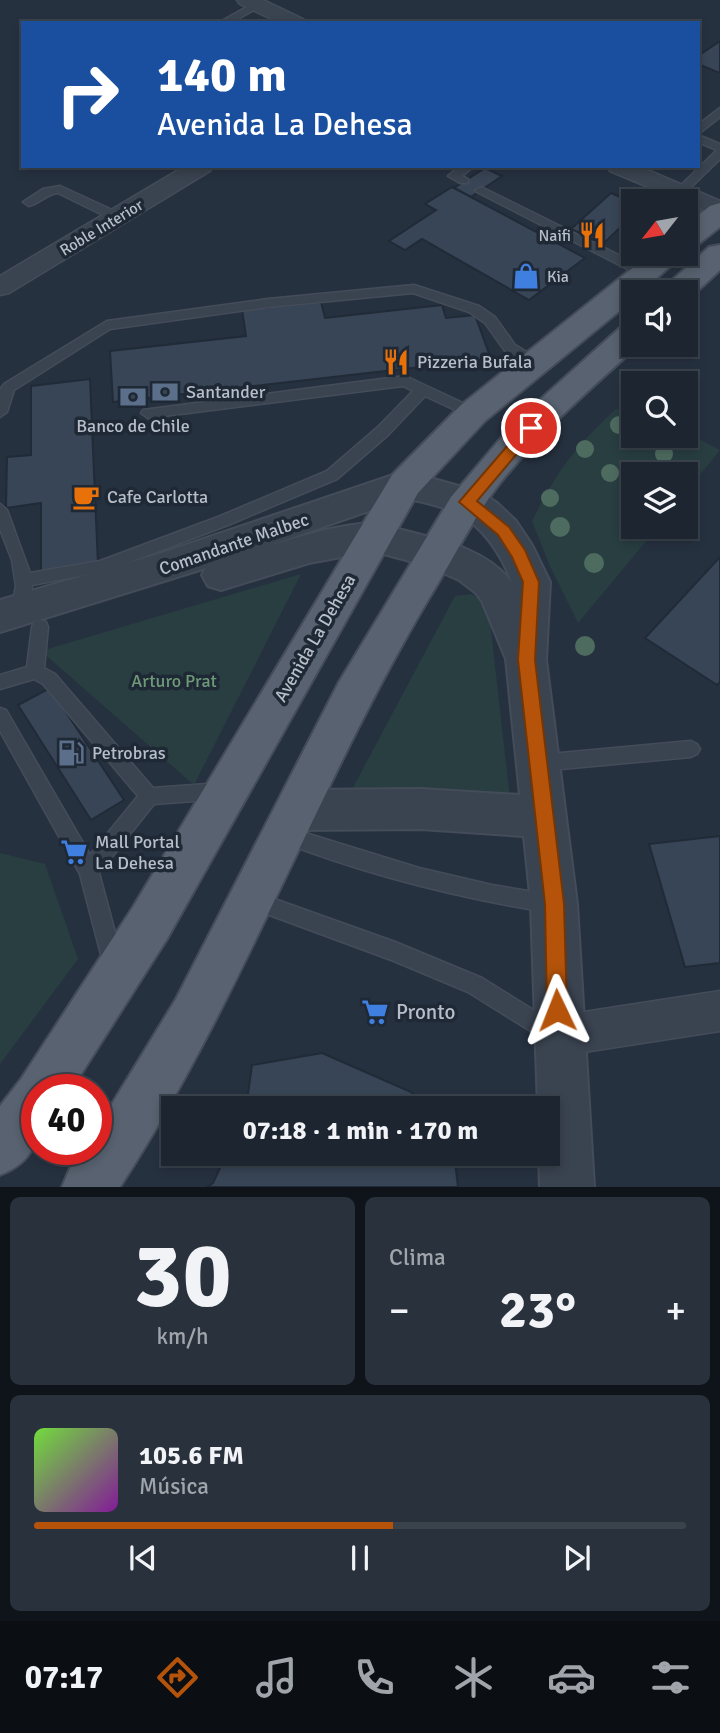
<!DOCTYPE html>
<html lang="es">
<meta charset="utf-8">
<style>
body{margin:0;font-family:Signika,sans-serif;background:#29313c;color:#f1f3f6;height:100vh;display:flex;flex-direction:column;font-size:26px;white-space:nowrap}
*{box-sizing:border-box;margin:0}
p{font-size:23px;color:#a0a5ab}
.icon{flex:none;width:38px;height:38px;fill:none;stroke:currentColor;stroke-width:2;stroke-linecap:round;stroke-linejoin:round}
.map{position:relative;height:1187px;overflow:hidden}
.details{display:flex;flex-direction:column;gap:10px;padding:10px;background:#0f141a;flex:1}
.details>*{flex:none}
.banner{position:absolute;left:21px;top:21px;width:679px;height:147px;border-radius:0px;box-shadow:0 4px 10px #0003,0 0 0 2px #3a424c;background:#1a4fa0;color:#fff;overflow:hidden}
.needle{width:46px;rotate:239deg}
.fabs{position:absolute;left:621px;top:189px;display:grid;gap:14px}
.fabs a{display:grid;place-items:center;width:77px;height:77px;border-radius:0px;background:#1c2530;box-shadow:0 4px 10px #0003,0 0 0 2px #3a424c;font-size:35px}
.speed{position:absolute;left:21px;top:1074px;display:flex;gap:14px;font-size:35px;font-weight:700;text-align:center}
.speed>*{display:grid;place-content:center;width:91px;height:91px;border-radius:50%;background:#1c2530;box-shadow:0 4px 10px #0003,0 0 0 2px #3a424c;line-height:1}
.speed .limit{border:10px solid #d22;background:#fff;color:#111}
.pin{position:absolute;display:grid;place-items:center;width:60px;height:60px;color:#fff;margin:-30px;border:4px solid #fff;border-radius:50%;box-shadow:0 2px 7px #0007}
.me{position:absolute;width:77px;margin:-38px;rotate:358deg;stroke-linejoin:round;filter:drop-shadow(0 0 5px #0008)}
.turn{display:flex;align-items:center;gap:24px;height:147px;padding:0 21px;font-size:32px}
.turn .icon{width:91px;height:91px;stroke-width:2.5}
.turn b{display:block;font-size:49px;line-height:60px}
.big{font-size:52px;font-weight:800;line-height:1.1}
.details .tile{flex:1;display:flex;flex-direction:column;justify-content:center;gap:10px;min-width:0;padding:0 24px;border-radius:10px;background:#29313c}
.details .dial{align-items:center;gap:0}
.dial b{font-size:91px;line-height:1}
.song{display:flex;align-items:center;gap:21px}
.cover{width:84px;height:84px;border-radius:10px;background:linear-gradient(135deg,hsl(100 70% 55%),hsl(290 70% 35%))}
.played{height:7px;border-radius:4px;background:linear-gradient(90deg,#b45309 55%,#3a424c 55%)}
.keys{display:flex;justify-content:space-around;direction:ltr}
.heat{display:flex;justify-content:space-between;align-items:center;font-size:38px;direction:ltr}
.details .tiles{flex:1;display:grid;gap:10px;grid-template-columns:1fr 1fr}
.tile:last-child{grid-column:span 2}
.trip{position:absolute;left:161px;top:1096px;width:399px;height:70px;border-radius:0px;background:#1c2530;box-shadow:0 4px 10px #0003,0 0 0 2px #3a424c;font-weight:800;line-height:70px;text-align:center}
.menu{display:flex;height:112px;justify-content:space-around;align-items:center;background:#0b0f13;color:#a0a5ab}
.menu .icon{width:49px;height:49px}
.menu .on{color:#b45309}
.menu b{font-size:32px;color:#f1f3f6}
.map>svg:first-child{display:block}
</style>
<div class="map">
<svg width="720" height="1187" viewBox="0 0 720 1187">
<rect width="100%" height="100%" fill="#263140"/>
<g fill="#283e41">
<path d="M616,409L633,414L634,436H686V432L720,450L686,492V474H634V527H658L578,623L549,564L532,521C556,472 576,446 616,409Z"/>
<path d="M301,574L194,785L41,651Z"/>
<path d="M471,594L484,600L490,621L510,799L348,797L455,596Z"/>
<path d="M0,853L45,864L78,959L0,1064Z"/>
</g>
<g fill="#384556" stroke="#212a37" stroke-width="2">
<path d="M720,41V73L698,64V56Z"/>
<path d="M485,168L502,176L471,197L454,188Z"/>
<path d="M452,187L454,188L585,258L529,300L422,239L405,250L389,241L436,210L425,204Z"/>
<path d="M611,193L634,203V223L628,220L603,244L571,229Z"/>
<path d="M321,302L325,318L442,305L446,318L475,315L491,359L113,402L110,351L246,336L242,310Z"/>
<path d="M90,379L98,565L41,572V503L6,508L7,457L31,455V386Z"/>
<path d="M720,557V682L717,685L645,638Z"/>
<path d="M50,688L124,800L91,820L18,705Z"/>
<path d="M720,836V963L685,967L649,844Z"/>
<path d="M322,1053L411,1092L429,1108H246L252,1065Z"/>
<path d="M227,1153H454L458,1187H207L213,1183Z"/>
</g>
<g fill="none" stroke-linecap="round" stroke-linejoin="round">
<g stroke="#444c59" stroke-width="3">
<g id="service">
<path d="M254,3L262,5L231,23H218Z"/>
<path d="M720,108V117L698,134V125Z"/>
<path d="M698,135L720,144V159L683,195H675V191L717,150L698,142Z"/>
<path d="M460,166H474L462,176L468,179V183H460L448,176Z"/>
<path d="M60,186L121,214L123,217L117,221L113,220L58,193C47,194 40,203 29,206L23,202L43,189Z"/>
<path d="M481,187L649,270L651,273L645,277L641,276L477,192L475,190Z"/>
<path d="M414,285L479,306L495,317L515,345L540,360V366H530L505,351L485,323L469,312L413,293L268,307L110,329L14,390L7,412L0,417V390L4,384L107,321L268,299Z"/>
<path d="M405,376L478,410L480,413L478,416H468L425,396L388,435L337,479L228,525L106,571L32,585L31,598L25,616H13L11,611L16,586L12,560L0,529V504L7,510L30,573L100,561L218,517L327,471L378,427L413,391L403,386L148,418L141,413L143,410Z"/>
<path d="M40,620L46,622L48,627L44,668L55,674L153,788L221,783L227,785L230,791L227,797L221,799L154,804L99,873L124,966L121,973L114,976L107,973L104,966L80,874L0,731V708L6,710L90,855L138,796L43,684L34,679L0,689V675L27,667L32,627L34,622Z"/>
<path d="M691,741L697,744L700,749L697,754L691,757L539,771L533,768L530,763L533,758L539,755Z"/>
<path d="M286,827L419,868L492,885L552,895L559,898L561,904L559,910L552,913C459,898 367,875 280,841L277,835L280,829Z"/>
<path d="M252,891L395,942L482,978L559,1026L562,1033L559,1040L552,1043L545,1040L468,992L394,961L245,906L243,900L245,894Z"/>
</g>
</g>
<g stroke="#444c59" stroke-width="3">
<g id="minor">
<path d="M237,0H263L303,19L306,23H280L240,4Z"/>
<path d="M185,166H213L210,171L9,293L0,295V276Z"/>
<path d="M607,166H638L720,201V217L610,171Z"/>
<path d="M720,991V1031L558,1056L544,1050L538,1036L544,1022L558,1016Z"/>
</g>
</g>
<g stroke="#444c59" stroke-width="4">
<path id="tertiary" d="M405,471L480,492L497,503L516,521L532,545L550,582L546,660L577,904L594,1187H540L539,1153H548V1108H538L531,904L524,836L421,829L297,830L281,824L275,810L281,796L297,790L421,789L520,795L506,659L482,601L476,593L459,580L428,566L373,551L309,563L221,590L208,586L202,575L206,568L0,632V600L162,553ZM406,498C421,502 439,505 454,512C482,524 502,555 512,583C488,549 440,540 402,530C393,528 381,523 371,523C336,525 299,537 265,547Z"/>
</g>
<g stroke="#444c59" stroke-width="4">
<g id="primary">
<path d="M720,203V227L696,246L686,249V225L710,206Z"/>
<path d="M720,245V270L689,299L686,300V292H663L667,285L709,247Z"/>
<path d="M650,254H684L641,292H634V299L485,421L418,493L167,939L71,1090H37C37,1131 44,1157 0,1175V1106L21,1079L133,907L392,475L461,405Z"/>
<path d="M634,322V345H639C590,389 538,434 497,487C471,522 451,563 428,600C315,791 241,1001 120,1187H62L70,1168L83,1150H96V1130L176,999L339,682L451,497L512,425L623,325Z"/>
</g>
</g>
<use href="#service" fill="#3a4350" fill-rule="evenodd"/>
<use href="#minor" fill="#3a4350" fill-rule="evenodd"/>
<use href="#tertiary" fill="#3a4350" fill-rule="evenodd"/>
<use href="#primary" fill="#586270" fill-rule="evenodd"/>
</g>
<g fill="#4e6b5f">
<circle cx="619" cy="425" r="9"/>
<circle cx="585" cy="449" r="9"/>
<circle cx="664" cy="454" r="9"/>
<circle cx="610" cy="473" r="9"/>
<circle cx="550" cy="498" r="9"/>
<circle cx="560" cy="527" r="10"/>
<circle cx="594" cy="563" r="10"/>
<circle cx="585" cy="646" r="10"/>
</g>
<path fill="#b45309" stroke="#753606" stroke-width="2" d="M531,423L538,428L536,431L477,501L509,527L525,550L539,582L535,660L564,904L567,1010L565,1017L557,1020L550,1017L547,1010L545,904L518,660L523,582L512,557L498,535L459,502L526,424Z"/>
<defs>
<g id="restaurant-bare" transform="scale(2.1)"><path d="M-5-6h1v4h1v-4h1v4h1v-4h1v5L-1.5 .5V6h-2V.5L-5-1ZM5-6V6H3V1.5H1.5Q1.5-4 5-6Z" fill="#e8710a" stroke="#1f2835" stroke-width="2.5" paint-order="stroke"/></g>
<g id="shop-bare" transform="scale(2.1)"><path d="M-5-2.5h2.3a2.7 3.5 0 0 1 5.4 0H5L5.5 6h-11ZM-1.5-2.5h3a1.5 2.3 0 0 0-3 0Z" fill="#3f7fe0" stroke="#1f2835" stroke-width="2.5" paint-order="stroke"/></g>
<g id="bank-bare" transform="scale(2.1)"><path d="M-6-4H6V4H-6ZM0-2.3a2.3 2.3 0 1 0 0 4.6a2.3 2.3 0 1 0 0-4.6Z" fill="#5c6f8a" stroke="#1f2835" stroke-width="2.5" paint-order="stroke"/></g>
<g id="cafe-bare" transform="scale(2.1)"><path d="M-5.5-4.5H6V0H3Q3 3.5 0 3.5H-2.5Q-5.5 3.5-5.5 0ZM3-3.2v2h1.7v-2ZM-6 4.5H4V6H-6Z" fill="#e8710a" stroke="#1f2835" stroke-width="2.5" paint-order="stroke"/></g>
<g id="fuel-bare" transform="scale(2.1)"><path d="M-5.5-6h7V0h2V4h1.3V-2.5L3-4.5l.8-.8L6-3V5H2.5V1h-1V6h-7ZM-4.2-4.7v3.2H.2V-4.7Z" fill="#5c6f8a" stroke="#1f2835" stroke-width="2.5" paint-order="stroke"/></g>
<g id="supermarket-bare" transform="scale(2.1)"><path d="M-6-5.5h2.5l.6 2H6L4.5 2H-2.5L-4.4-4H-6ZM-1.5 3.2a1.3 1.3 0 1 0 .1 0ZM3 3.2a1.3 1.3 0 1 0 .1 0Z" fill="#3f7fe0" stroke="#1f2835" stroke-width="2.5" paint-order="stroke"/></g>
</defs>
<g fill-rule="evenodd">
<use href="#restaurant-bare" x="592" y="235"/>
<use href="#shop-bare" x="526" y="276"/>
<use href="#restaurant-bare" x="396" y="362"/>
<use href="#bank-bare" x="165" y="392"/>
<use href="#bank-bare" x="133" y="397"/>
<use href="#cafe-bare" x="86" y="497"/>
<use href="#fuel-bare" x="71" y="753"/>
<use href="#supermarket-bare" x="74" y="852"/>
<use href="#supermarket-bare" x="375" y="1012"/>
</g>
<g text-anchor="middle" stroke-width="7" stroke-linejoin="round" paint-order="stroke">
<g font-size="16" fill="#b7beca" stroke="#1f2835">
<text transform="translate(101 227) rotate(-31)" y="6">Roble Interior</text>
</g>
<g font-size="16" fill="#b7beca" stroke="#1f2835" text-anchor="end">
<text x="571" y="241">Naifi</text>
<text x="547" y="282" text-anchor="start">Kia</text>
</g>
<g font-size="18" fill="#b7beca" stroke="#1f2835" text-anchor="start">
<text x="417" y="368">Pizzeria Bufala</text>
<text x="186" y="398">Santander</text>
<text x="133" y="432" text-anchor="middle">Banco de Chile</text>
<text x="107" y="503">Cafe Carlotta</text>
<text x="92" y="759">Petrobras</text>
<text x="95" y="848">Mall Portal<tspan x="95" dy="21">La Dehesa</tspan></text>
</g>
<g font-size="18" fill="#b7beca" stroke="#1f2835">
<text transform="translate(234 544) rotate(-19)" y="6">Comandante Malbec</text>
<text transform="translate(315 638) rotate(-60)" y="6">Avenida La Dehesa</text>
</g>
<g font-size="18" fill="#6e9a79" stroke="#1f2835">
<text x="174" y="687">Arturo Prat</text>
</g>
<g font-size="21" fill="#b7beca" stroke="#1f2835" text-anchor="start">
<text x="396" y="1019">Pronto</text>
</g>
</g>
</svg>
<div class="fabs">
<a><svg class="needle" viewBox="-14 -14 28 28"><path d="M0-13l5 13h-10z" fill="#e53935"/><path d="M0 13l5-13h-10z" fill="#a0a5ab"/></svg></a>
<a><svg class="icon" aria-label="sound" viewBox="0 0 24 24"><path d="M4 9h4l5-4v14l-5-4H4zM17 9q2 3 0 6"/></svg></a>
<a><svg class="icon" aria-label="search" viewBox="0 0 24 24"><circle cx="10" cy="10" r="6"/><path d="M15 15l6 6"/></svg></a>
<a><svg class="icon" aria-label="layers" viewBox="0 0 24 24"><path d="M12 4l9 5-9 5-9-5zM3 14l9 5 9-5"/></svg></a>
</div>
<div class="speed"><div class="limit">40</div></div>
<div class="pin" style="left:531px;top:428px;background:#d93025"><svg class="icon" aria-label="arrive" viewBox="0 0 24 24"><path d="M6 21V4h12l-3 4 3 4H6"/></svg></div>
<svg class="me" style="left:557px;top:1010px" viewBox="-20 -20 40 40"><path d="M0-17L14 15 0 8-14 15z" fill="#b45309" stroke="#fff" stroke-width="4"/></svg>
<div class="trip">07:18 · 1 min · 170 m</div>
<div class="banner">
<div class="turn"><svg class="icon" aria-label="right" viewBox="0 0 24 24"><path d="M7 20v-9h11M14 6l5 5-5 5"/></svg><div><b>140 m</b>Avenida La Dehesa</div></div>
</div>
</div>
<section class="details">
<div class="tiles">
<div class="tile dial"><b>30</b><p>km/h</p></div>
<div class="tile"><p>Clima</p>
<div class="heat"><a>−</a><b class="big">23°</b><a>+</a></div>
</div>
<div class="tile">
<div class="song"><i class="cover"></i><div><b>105.6 FM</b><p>Música</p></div></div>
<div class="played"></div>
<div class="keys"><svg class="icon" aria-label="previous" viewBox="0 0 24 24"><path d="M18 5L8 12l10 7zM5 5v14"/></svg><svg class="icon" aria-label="pause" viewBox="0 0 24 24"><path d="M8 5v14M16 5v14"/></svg><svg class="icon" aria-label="next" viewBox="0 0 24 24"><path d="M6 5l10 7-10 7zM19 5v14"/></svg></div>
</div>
</div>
</section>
<nav class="menu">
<b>07:17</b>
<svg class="icon on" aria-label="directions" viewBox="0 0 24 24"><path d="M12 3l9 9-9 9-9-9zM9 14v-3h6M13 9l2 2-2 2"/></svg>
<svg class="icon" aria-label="music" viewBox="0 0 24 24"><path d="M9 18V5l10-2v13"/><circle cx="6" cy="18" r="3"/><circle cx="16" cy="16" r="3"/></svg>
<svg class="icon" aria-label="phone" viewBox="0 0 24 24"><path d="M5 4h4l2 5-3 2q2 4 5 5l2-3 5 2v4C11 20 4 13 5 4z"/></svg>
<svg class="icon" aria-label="climate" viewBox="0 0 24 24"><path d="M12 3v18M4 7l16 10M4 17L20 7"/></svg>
<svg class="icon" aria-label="car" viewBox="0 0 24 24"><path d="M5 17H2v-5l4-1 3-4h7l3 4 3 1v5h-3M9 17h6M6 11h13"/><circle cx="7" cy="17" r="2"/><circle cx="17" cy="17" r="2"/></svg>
<svg class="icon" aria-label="filters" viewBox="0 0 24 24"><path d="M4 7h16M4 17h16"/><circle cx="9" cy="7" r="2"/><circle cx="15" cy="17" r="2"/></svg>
</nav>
